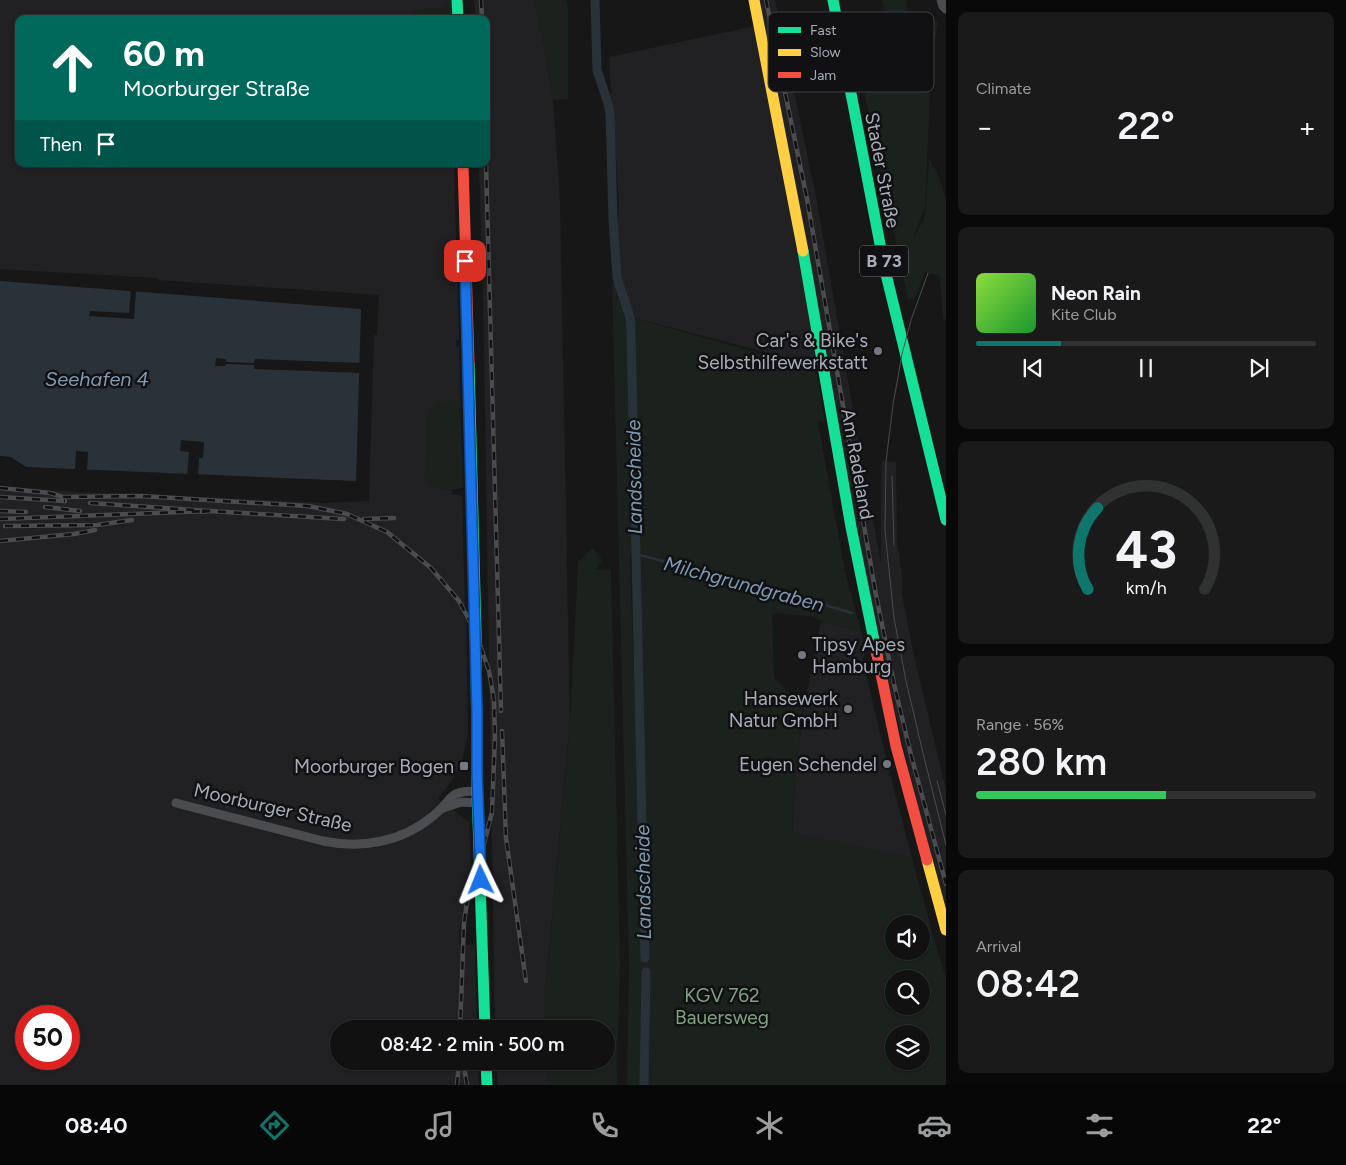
<!DOCTYPE html>
<meta charset="utf-8">
<style>
body{margin:0;font-family:Figtree,sans-serif;background:#1a1a1a;color:#f1f3f6;height:100vh;display:flex;flex-direction:column;font-size:19px;white-space:nowrap}
*{box-sizing:border-box;margin:0}
p{font-size:16px;color:#9c9d9f}
.icon{flex:none;width:28px;height:28px;fill:none;stroke:currentColor;stroke-width:2;stroke-linecap:round;stroke-linejoin:round}
.map{position:relative;flex:1;overflow:hidden}
.side{display:flex;flex-direction:column;gap:12px;padding:12px;background:#090909;width:400px}
.side>*{flex:none}
.top-card{position:absolute;left:15px;top:15px;width:475px;height:152px;border-radius:10px;box-shadow:0 1px 4px #0004,0 0 0 1px #303131;background:#00695c;color:#fff;overflow:hidden}
.fabs{position:absolute;left:885px;top:915px;display:grid;gap:10px}
.fabs a{display:grid;place-items:center;width:45px;height:45px;border-radius:50%;background:#111;box-shadow:0 1px 4px #0004,0 0 0 1px #303131;font-size:25px}
.speed{position:absolute;left:15px;top:1005px;display:flex;gap:10px;font-size:25px;font-weight:700;text-align:center}
.speed>*{display:grid;place-content:center;width:65px;height:65px;border-radius:50%;background:#111;box-shadow:0 1px 4px #0004,0 0 0 1px #303131;line-height:1}
.speed .limit{border:8px solid #d22;background:#fff;color:#111}
.pin{position:absolute;display:grid;place-items:center;width:42px;height:42px;color:#fff;margin:-21px;border-radius:10px;box-shadow:0 2px 8px #0006}
.me{position:absolute;width:55px;margin:-28px;rotate:358deg;stroke-linejoin:round;filter:drop-shadow(0 0 4px #0008)}
.turn{display:flex;align-items:center;gap:18px;height:105px;padding:0 25px;font-size:22px}
.turn .icon{width:65px;height:65px;stroke-width:2.5}
.turn b{display:block;font-size:35px;line-height:42px}
.then{display:flex;align-items:center;height:48px;padding:0 25px;background:#0003;gap:10px;font-size:19px}
.big{font-size:38px;font-weight:600;line-height:1.1}
.side .widget{flex:1;display:flex;flex-direction:column;justify-content:center;gap:8px;min-width:0;padding:0 18px;border-radius:10px;background:#1a1a1a}
.side .dial{align-items:center;gap:0}
.dial svg{height:130px;overflow:visible;fill:none;stroke:#303131;stroke-width:7;stroke-linecap:round;text-anchor:middle}
.dial text{fill:#f1f3f6;stroke:none}
.song{display:flex;align-items:center;gap:15px}
.cover{width:60px;height:60px;border-radius:8px;background:linear-gradient(135deg,hsl(90 70% 55%),hsl(130 70% 35%))}
.played{height:5px;border-radius:2px;background:linear-gradient(90deg,#0f766e 25%,#303131 25%)}
.keys{display:flex;justify-content:space-around;direction:ltr}
.heat{display:flex;justify-content:space-between;align-items:center;font-size:28px;direction:ltr}
.charge{height:8px;border-radius:4px;background:linear-gradient(90deg,#34c759 56%,#303131 0)}
.trip{position:absolute;left:330px;top:1020px;width:285px;height:50px;border-radius:25px;background:#111;box-shadow:0 1px 4px #0004,0 0 0 1px #303131;font-weight:600;line-height:50px;text-align:center}
.tabs{display:flex;height:80px;justify-content:space-around;align-items:center;background:#070707;color:#9c9d9f}
.tabs .icon{width:35px;height:35px}
.tabs .current{color:#0f766e}
.tabs b{font-size:22px;color:#f1f3f6}
main{display:flex;flex:1;min-height:0}
.map>svg:first-child{display:block}
</style>
<main>
<div class="map">
<svg width="946" height="1085" viewBox="0 0 946 1085">
<rect width="100%" height="100%" fill="#171717"/>
<g fill="#212124" fill-rule="evenodd">
<path d="M0,0H451V19H19V164H454L459,340H456V346L459,347L462,476L452,483V494L460,495L462,497L465,606L461,611L466,620L468,732L463,758L454,778L438,799L469,822L471,873L459,932V944L466,945L475,944L477,1029H339V1061H478L479,1085H0V486L76,492L121,493L324,503L369,501L374,335H377L379,295L157,280V278L0,269ZM26,1016H69V1059H26Z"/>
<path d="M474,0H534L544,44L553,100L560,200L570,722L545,996L546,1029H495L483,292L479,164H486V19H475Z"/>
<path d="M757,0H775L816,197L866,484L881,563V482L882,461L896,462L897,540L902,577V594L913,651L946,790V910L924,835L871,608Z"/>
<path d="M755,26L799,251L816,365L630,317L615,283L619,204L609,57Z"/>
<path d="M821,621L861,631L866,653L863,657L865,670L886,758L912,858L792,833L796,768L804,708Z"/>
<path d="M496,1061H547V1085H498Z"/>
</g>
<g fill="#1b211c" fill-rule="evenodd">
<path d="M448,0L450,19H421L411,9C424,9 440,11 448,0Z"/>
<path d="M534,0H566L568,11V99L553,100L544,44Z"/>
<path d="M882,0H906L910,26L939,21L935,39L883,41V33L885,32L884,26L887,24Z"/>
<path d="M932,47L925,207L913,238L925,218L929,159L937,172L946,200V319H943L940,276L925,272L915,298L908,300L855,48Z"/>
<path d="M612,283H615L630,317L816,369L825,421L818,422L845,571L861,631L821,621L810,616L772,613L774,678L804,708L796,768L792,832L912,858L937,949L946,978V1085H641V997L640,1085H627L629,963ZM637,522L647,909L642,908L630,558ZM894,924H921V951H894ZM894,979H921V1006H894ZM894,1034H921V1061H894Z"/>
<path d="M460,401L463,488C451,491 430,492 425,479L427,410L437,402Z"/>
<path d="M593,548L602,560L595,570H611L620,962L617,1085H547V1061H606V1029H546L545,996L570,723L578,562Z"/>
</g>
<path fill="#2a3239" d="M0,281L361,309L356,481L26,467L11,457L0,456Z"/>
<g fill="#171717">
<path d="M131,288L136,289L134,319L89,316L90,311L129,313Z"/>
<path d="M216,358L226,359V362L254,363L255,359L362,363V373L254,369V365L226,364L225,366H215Z"/>
<path d="M181,440L204,442L203,458H199L198,477L187,476L189,452L180,451Z"/>
<path d="M76,451L88,452L87,472H75Z"/>
</g>
<g fill="none" stroke-linecap="round" stroke-linejoin="round">
<path stroke="#2a3239" stroke-width="2.5" d="M636,554L798,597L852,613"/>
<g stroke="#2a3239" stroke-width="9">
<path d="M595,0L597,70L608,103L610,114L613,219L617,278L630,317L631,332L645,958"/>
<path d="M644,1085L646,972"/>
</g>
<g stroke="#4b4c50" stroke-width="9">
<path d="M941,0L943,6L946,9"/>
<path d="M176,803L323,841C362,849 402,842 433,816C454,800 445,791 477,791"/>
<path d="M443,808L461,802L478,803"/>
</g>
<g stroke="#16e098" stroke-width="11">
<path d="M457,0L458,19"/>
<path d="M833,0L885,270L946,520"/>
<path d="M803,251L851,527L877,655"/>
<path d="M469,364L476,633L477,791L485,1029"/>
<path d="M486,1061L487,1085"/>
</g>
<g stroke="#ffcf43" stroke-width="11">
<path d="M754,0L803,251"/>
<path d="M927,860L946,930"/>
</g>
<g stroke="#f24e42" stroke-width="11">
<path d="M463,164L469,364"/>
<path d="M877,655L896,746L927,860"/>
</g>
<g stroke="#4b4c4f" stroke-width="1">
<path d="M928,273L911,320L902,354L893,405L886,461L885,531L894,618L906,681L923,753L946,845"/>
<path d="M892,476L894,546"/>
<path d="M937,781L946,815"/>
</g>
<g stroke="#4b4c4f" stroke-width="4.5">
<g id="rail">
<path d="M481,0L482,19"/>
<path d="M766,0L807,199L876,595L894,684L911,755L946,884"/>
<path d="M486,164L501,711"/>
<path d="M0,488L50,493L63,497L141,496L308,506L347,514L387,532L431,568L454,595L459,601L476,633L489,671L494,700L495,737L492,812L480,860L467,902L464,923L460,1029"/>
<path d="M0,497L65,501"/>
<path d="M45,507L80,511"/>
<path d="M0,511L26,512"/>
<path d="M202,512L209,511L344,519"/>
<path d="M0,519L209,511L90,503"/>
<path d="M364,519L394,518"/>
<path d="M5,526L97,525L132,520"/>
<path d="M0,541L74,534L95,530"/>
<path d="M502,731L506,838L526,981"/>
<path d="M463,1061L467,1085"/>
<path d="M457,1085L459,1063"/>
</g>
</g>
<use href="#rail" stroke="#111113" stroke-width="2.5" stroke-dasharray="8" stroke-linecap="butt"/>
</g>
<g fill="none" stroke-linecap="round" stroke-linejoin="round">
<g stroke="#114b97" stroke-width="12">
<path id="route" d="M465,261L477,710V772L481,880"/>
</g>
<use href="#route" stroke="#1a73e8" stroke-width="9"/>
</g>
<g fill="#757880" stroke="#111113" stroke-width="2">
<circle cx="878" cy="351" r="5"/>
<circle cx="802" cy="655" r="5"/>
<circle cx="848" cy="709" r="5"/>
<circle cx="887" cy="764" r="5"/>
<rect x="459" y="761" width="10" height="10" rx="2.5"/>
</g>
<g text-anchor="middle" stroke-width="5" stroke-linejoin="round" paint-order="stroke">
<rect fill="#111113" stroke="#7b7e86" stroke-width="1" x="860" y="245.5" width="48" height="31" rx="4"/>
<g font-size="18" font-weight="bold" fill="#a8adb8">
<text x="884" y="267">B 73</text>
</g>
<g font-size="19" fill="#a8adb8" stroke="#111113">
<text transform="translate(883 170) rotate(79)" y="7">Stader Straße</text>
<text transform="translate(858 464) rotate(80)" y="7">Am Radeland</text>
<text transform="translate(273 807) rotate(13)" y="7">Moorburger Straße</text>
</g>
<g font-size="19" fill="#a8adb8" stroke="#111113" text-anchor="end">
<text x="868" y="347">Car's &amp; Bike's<tspan x="868" dy="22">Selbsthilfewerkstatt</tspan></text>
<text x="812" y="651" text-anchor="start">Tipsy Apes<tspan x="812" dy="22">Hamburg</tspan></text>
<text x="838" y="705">Hansewerk<tspan x="838" dy="22">Natur GmbH</tspan></text>
<text x="877" y="771">Eugen Schendel</text>
<text x="454" y="773">Moorburger Bogen</text>
</g>
<g font-size="19" fill="#7fa381" stroke="#111113">
<text x="722" y="1002">KGV 762<tspan x="722" dy="22">Bauersweg</tspan></text>
</g>
<g font-size="20" font-style="italic" fill="#7f9bb3" stroke="#111113">
<text x="97" y="386">Seehafen 4</text>
<text transform="translate(634 477) rotate(-91)" y="7">Landscheide</text>
<text transform="translate(744 584) rotate(15)" y="7">Milchgrundgraben</text>
<text transform="translate(643 882) rotate(-91)" y="7">Landscheide</text>
</g>
</g>
<rect x="768" y="12" width="166" height="80" rx="8" fill="#111113" stroke="#3e4045" stroke-width="1"/>
<rect x="778" y="27" width="23" height="6" fill="#16e098"/>
<rect x="778" y="49" width="23" height="7" fill="#ffcf43"/>
<rect x="778" y="72" width="23" height="6" fill="#f24e42"/>
<g font-size="14" fill="#a8adb8">
<text x="810" y="35">Fast</text>
<text x="810" y="57">Slow</text>
<text x="810" y="80">Jam</text>
</g>
</svg>
<div class="fabs">
<a><svg class="icon" aria-label="sound" viewBox="0 0 24 24"><path d="M4 9h4l5-4v14l-5-4H4zM17 9q2 3 0 6"/></svg></a>
<a><svg class="icon" aria-label="search" viewBox="0 0 24 24"><circle cx="10" cy="10" r="6"/><path d="M15 15l6 6"/></svg></a>
<a><svg class="icon" aria-label="layers" viewBox="0 0 24 24"><path d="M12 4l9 5-9 5-9-5zM3 14l9 5 9-5"/></svg></a>
</div>
<div class="speed"><div class="limit">50</div></div>
<div class="pin" style="left:465px;top:261px;background:#d93025"><svg class="icon" aria-label="arrive" viewBox="0 0 24 24"><path d="M6 21V4h12l-3 4 3 4H6"/></svg></div>
<svg class="me" style="left:481px;top:880px" viewBox="-20 -20 40 40"><path d="M0-17L14 15 0 8-14 15z" fill="#1a73e8" stroke="#fff" stroke-width="4"/></svg>
<div class="trip">08:42 · 2 min · 500 m</div>
<div class="top-card">
<div class="turn"><svg class="icon" aria-label="ahead" viewBox="0 0 24 24"><path d="M12 20V5M6 11l6-6 6 6"/></svg><div><b>60 m</b>Moorburger Straße</div></div>
<div class="then">Then<svg class="icon" aria-label="arrive" viewBox="0 0 24 24"><path d="M6 21V4h12l-3 4 3 4H6"/></svg></div>
</div>
</div>
<section class="side">
<div class="widget"><p>Climate</p>
<div class="heat"><a>−</a><b class="big">22°</b><a>+</a></div>
</div>
<div class="widget">
<div class="song"><i class="cover"></i><div><b>Neon Rain</b><p>Kite Club</p></div></div>
<div class="played"></div>
<div class="keys"><svg class="icon" aria-label="previous" viewBox="0 0 24 24"><path d="M18 5L8 12l10 7zM5 5v14"/></svg><svg class="icon" aria-label="pause" viewBox="0 0 24 24"><path d="M8 5v14M16 5v14"/></svg><svg class="icon" aria-label="next" viewBox="0 0 24 24"><path d="M6 5l10 7-10 7zM19 5v14"/></svg></div>
</div>
<div class="widget dial"><svg viewBox="0 0 100 80">
<path d="M14 69A42 42 0 1 1 86 69"/>
<path d="M14 69A42 42 0 0 1 20 19" stroke="#0f766e"/>
<text x="50" y="56" font-size="32" font-weight="700">43</text>
<text x="50" y="72" font-size="11">km/h</text>
</svg></div>
<div class="widget"><p>Range · 56%</p><b class="big">280 km</b><div class="charge"></div></div>
<div class="widget"><p>Arrival</p><b class="big">08:42</b></div>
</section>
</main>
<nav class="tabs">
<b>08:40</b>
<svg class="icon current" aria-label="directions" viewBox="0 0 24 24"><path d="M12 3l9 9-9 9-9-9zM9 14v-3h6M13 9l2 2-2 2"/></svg>
<svg class="icon" aria-label="music" viewBox="0 0 24 24"><path d="M9 18V5l10-2v13"/><circle cx="6" cy="18" r="3"/><circle cx="16" cy="16" r="3"/></svg>
<svg class="icon" aria-label="phone" viewBox="0 0 24 24"><path d="M5 4h4l2 5-3 2q2 4 5 5l2-3 5 2v4C11 20 4 13 5 4z"/></svg>
<svg class="icon" aria-label="climate" viewBox="0 0 24 24"><path d="M12 3v18M4 7l16 10M4 17L20 7"/></svg>
<svg class="icon" aria-label="car" viewBox="0 0 24 24"><path d="M5 17H2v-5l4-1 3-4h7l3 4 3 1v5h-3M9 17h6M6 11h13"/><circle cx="7" cy="17" r="2"/><circle cx="17" cy="17" r="2"/></svg>
<svg class="icon" aria-label="filters" viewBox="0 0 24 24"><path d="M4 7h16M4 17h16"/><circle cx="9" cy="7" r="2"/><circle cx="15" cy="17" r="2"/></svg>
<b>22°</b>
</nav>
